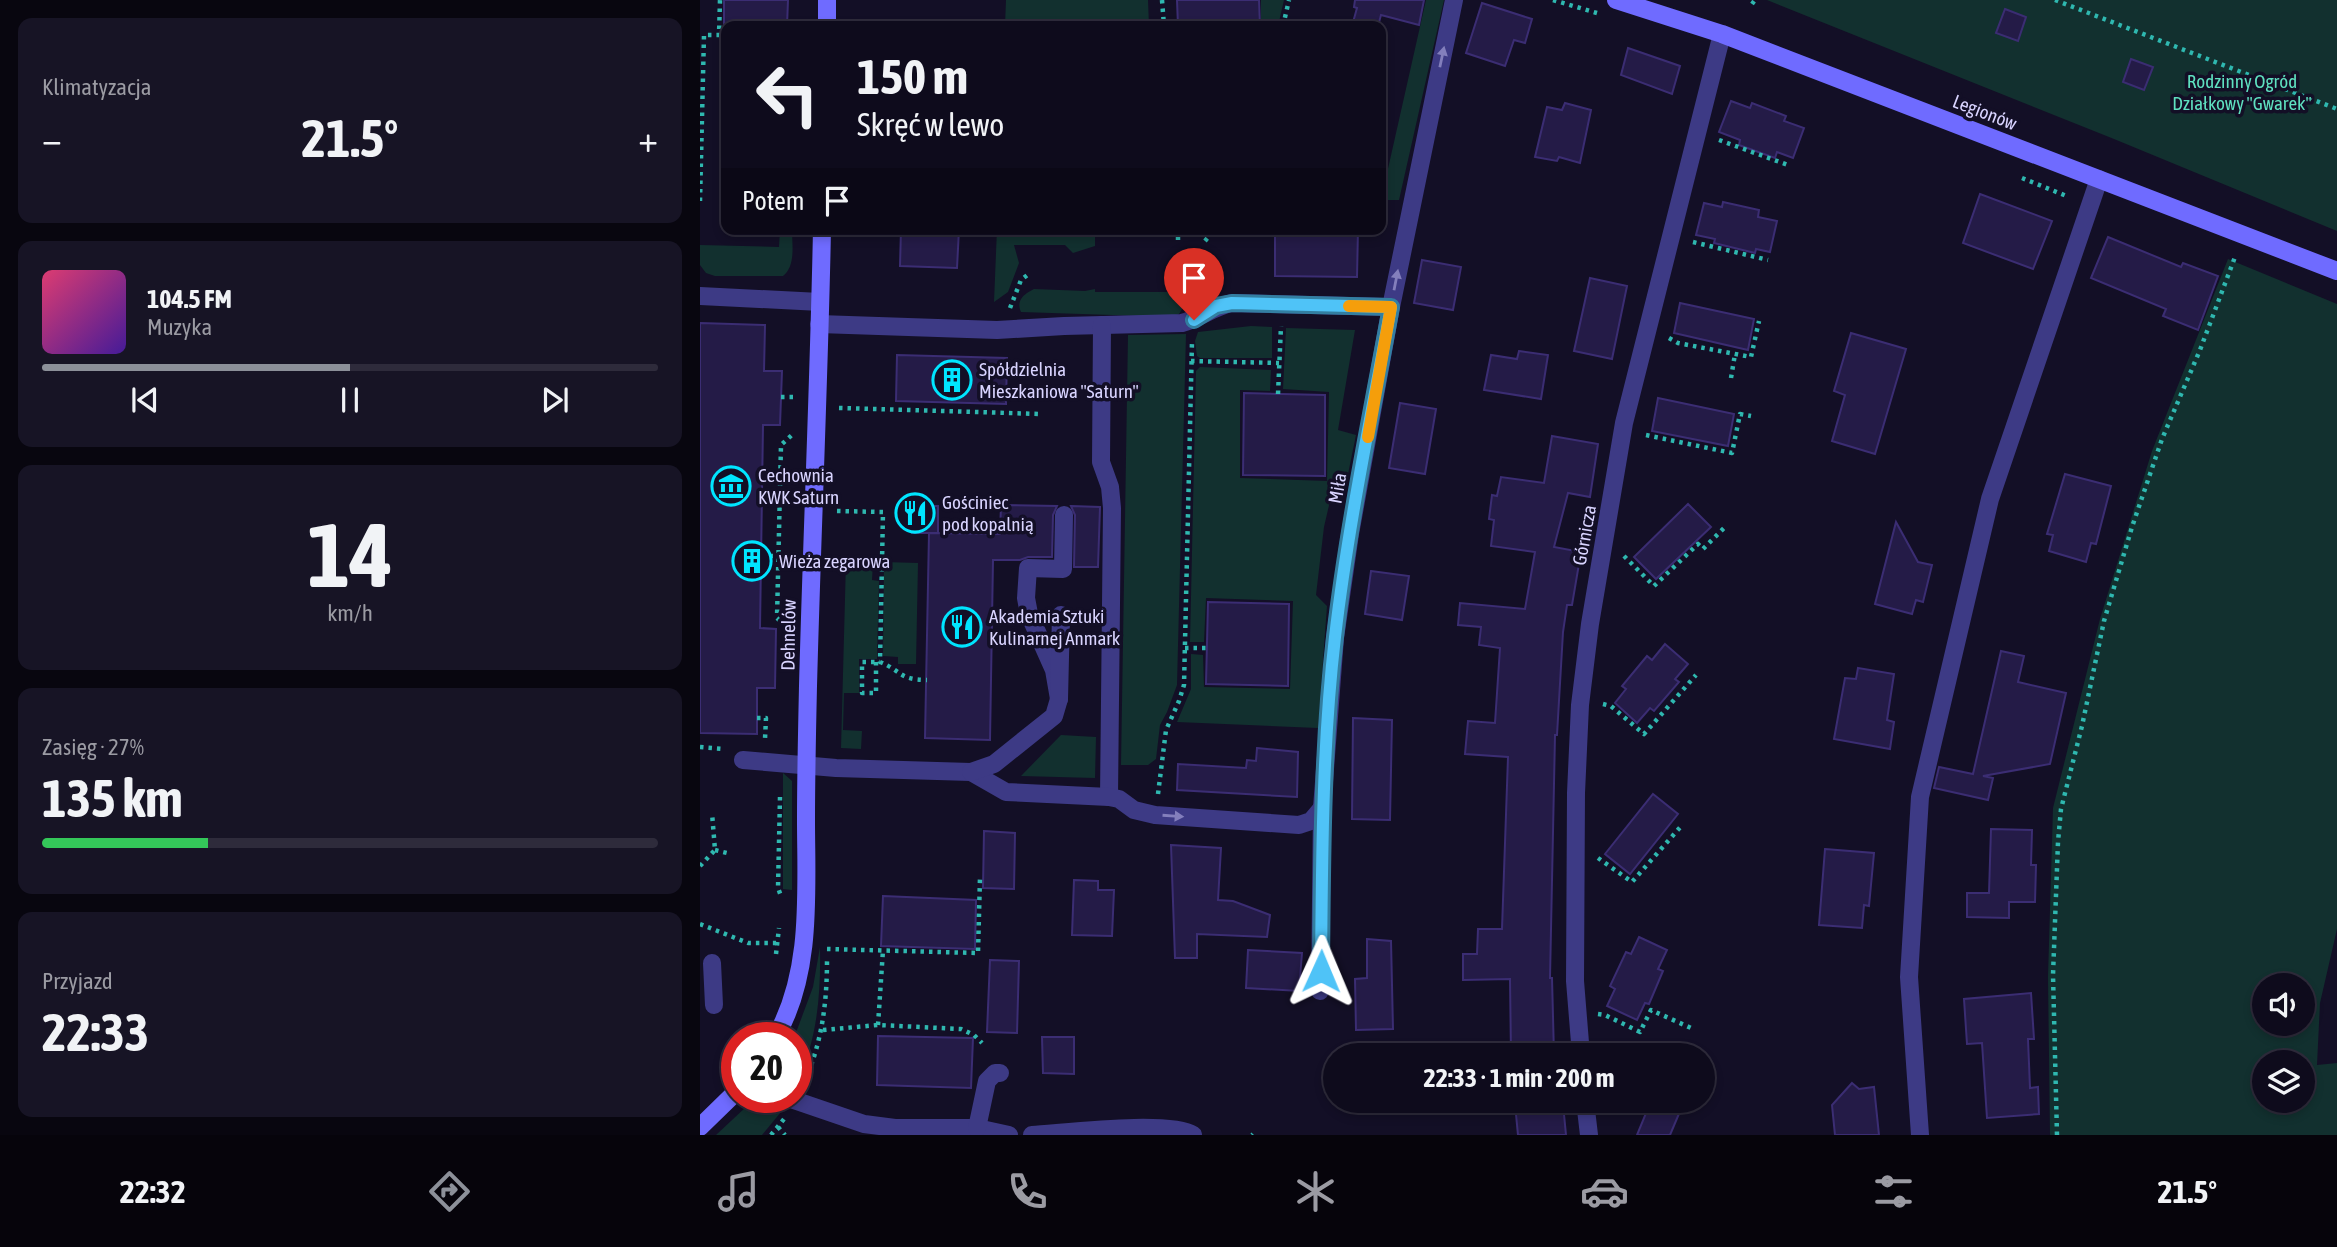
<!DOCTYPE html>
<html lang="pl">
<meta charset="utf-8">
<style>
body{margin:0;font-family:"Asap Condensed",sans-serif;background:#171425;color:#f1f3f6;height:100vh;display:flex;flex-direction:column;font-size:26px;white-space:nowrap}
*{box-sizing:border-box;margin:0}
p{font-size:23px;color:#9b9ba3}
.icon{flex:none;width:38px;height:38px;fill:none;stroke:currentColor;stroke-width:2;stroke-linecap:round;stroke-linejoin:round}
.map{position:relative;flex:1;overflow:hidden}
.sheet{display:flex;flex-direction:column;gap:18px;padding:18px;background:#08060f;width:700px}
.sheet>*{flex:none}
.top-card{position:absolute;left:21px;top:21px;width:665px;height:214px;border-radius:14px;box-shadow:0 4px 10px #0003,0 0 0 2px #2e2b3b;background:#0e0b1c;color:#f1f3f6;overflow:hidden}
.tools{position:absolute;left:1552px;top:973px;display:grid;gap:14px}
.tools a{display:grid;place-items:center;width:63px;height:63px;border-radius:50%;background:#0e0b1c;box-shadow:0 4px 10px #0003,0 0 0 2px #2e2b3b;font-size:35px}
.speed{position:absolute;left:21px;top:1022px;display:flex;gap:14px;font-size:35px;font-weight:700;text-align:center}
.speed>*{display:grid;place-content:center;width:91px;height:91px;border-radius:50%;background:#0e0b1c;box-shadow:0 4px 10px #0003,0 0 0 2px #2e2b3b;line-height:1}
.speed .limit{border:10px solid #d22;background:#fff;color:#111}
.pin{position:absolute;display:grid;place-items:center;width:60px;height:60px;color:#fff;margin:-72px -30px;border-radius:50% 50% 50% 0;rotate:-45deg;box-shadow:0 0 7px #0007}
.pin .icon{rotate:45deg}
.me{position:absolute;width:77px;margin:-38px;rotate:1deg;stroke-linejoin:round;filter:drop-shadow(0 0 5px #0008)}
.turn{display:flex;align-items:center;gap:24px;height:147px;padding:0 21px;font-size:32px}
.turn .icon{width:91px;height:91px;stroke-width:2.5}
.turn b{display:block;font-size:49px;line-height:60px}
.then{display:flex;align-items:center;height:66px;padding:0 21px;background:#0003;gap:14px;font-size:26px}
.big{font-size:52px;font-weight:700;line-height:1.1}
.sheet .tile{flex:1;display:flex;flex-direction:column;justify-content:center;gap:10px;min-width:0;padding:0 24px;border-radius:14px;background:#171425}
.sheet .dial{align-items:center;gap:0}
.dial b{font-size:91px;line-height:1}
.song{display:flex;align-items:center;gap:21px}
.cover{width:84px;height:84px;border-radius:10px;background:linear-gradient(135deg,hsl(340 70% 55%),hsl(260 70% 35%))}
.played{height:7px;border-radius:4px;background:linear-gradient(90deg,#8c9099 50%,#2e2b3b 50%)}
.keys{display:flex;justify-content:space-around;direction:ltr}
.heat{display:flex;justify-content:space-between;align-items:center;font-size:38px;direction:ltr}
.charge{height:10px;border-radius:5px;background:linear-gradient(90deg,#34c759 27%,#2e2b3b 0)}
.trip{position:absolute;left:623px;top:1043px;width:392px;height:70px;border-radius:35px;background:#0e0b1c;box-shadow:0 4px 10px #0003,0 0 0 2px #2e2b3b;font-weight:700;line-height:70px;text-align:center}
.dock{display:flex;height:112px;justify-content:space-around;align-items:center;background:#06040b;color:#9b9ba3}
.dock .icon{width:49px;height:49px}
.dock .current{color:#8c9099}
.dock b{font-size:32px;color:#f1f3f6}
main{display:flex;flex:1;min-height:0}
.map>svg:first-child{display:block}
</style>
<main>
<section class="sheet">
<div class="tile"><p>Klimatyzacja</p>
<div class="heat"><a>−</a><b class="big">21.5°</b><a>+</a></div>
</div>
<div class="tile">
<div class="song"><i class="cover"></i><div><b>104.5 FM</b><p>Muzyka</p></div></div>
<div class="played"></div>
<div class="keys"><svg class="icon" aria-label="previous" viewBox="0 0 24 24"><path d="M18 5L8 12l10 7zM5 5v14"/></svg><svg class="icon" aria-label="pause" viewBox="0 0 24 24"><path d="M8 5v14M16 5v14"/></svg><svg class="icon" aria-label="next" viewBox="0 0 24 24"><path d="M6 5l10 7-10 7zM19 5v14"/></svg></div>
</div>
<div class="tile dial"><b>14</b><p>km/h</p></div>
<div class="tile"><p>Zasięg · 27%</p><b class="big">135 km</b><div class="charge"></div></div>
<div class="tile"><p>Przyjazd</p><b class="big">22:33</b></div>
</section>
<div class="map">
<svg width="1637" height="1135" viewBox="0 0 1637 1135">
<rect width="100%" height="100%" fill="#130f26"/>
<g fill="#12302f" fill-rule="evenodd">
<path d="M306,0H448L449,26H305Z"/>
<path d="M561,0H584L578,26H561Z"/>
<path d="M726,0H744L699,200H681V181L685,182Z"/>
<path d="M1067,0H1637V231L1414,139Z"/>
<path d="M80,229H92C92,244 96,266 83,276H15L6,273L0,265V245L79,247Z"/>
<path d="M297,229H395V246L373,253L365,245H314L319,263L308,292L294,302Z"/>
<path d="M1528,259L1637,304V929L1620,1003L1617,1065L1637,1063V1135H1350L1348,977L1353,808L1400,619L1452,451ZM1564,985H1603V1024H1564ZM1603,1062V1101H1564V1062Z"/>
<path d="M334,289L385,291L395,289V292H493L479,314L473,317L321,312C316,300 324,294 334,289Z"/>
<path d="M551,326L572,327V358H500L497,356L495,341L498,332Z"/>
<path d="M586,328L655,330L638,430L656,435L647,479L633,488L624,527L616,595L627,606L618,728L477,722L491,689V654L503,655L504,687L590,689L593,601L506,598L504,642H490L496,371L500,367L571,370L570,391L540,390V478L627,481L629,392L583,389Z"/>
<path d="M486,334L477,685L467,712L460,725L456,759L448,765H421L428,335Z"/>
<path d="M146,561L173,562L172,580L179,581L177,659H159V693H144L143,730L162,731L161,749L141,748Z"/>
<path d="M184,562L218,563L216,664H198V657L183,656Z"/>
<path d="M361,735L396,737L395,778L321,776Z"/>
<path d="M83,773L92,781V890L83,889Z"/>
<path d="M120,947C121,997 117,1040 96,1086V1038H94L113,987Z"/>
<path d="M56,1105L81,1112L62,1135H16L47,1106Z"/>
</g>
<g fill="#241b47" stroke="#3b2d73" stroke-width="2">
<path d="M24,0H88L87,26H24Z"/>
<path d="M477,0H559L560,26H478Z"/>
<path d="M655,0H724L719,25L681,15L678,26H652L657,8L654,7Z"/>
<path d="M782,3L832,19L825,43L814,40L805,66L766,53Z"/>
<path d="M1305,9L1326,17L1318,41L1296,33Z"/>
<path d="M928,48L980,66L972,94L921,75Z"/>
<path d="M1431,59L1453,67L1444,90L1423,82Z"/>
<path d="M1031,101L1050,108L1052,103L1086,116L1084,121L1104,128L1093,158L1077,152L1075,158L1039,145L1040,140L1019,132Z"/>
<path d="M865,103L891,110L880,163L859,157L857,161L835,157L847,107L862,110Z"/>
<path d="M1280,194L1352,221L1333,269L1263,243Z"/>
<path d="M1023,202L1059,210L1058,217L1077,221L1070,252L1056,249L1055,253L1014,243L1015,239L996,235L1004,203L1022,207Z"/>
<path d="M201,229H259L257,268L200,266Z"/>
<path d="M575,229H658L657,277L575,276Z"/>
<path d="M1408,237L1481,267L1483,263L1518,276L1498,330L1463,316L1466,309L1391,278Z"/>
<path d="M722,260L761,267L753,310L714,303Z"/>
<path d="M890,278L927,286L912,359L874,351Z"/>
<path d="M980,303L1054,319L1048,350L974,333Z"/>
<path d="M0,323L65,325L64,371H82L80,425H63L60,628L76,629L75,688H57V734L0,733Z"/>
<path d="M1151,333L1206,349L1175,454L1132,441L1145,395L1134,391Z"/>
<path d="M819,351L848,355L841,399L784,390L791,355L817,359Z"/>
<path d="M197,355L307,358L306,404L196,401Z"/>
<path d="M544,393L625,395V476L543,475Z"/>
<path d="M958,398L1034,414L1028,446L952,431Z"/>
<path d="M700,403L736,409L725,474L689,468Z"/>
<path d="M852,436L898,444L890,497L868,493L854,547L881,552L872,605H867L863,632L857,735H855L850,978H852L854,1055H811L810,979L763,980V954H777L778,929H802L808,757L765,754L768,721L795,723L800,648L779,645L781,627L758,625L760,603L825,609L835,552L791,546L794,520L789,519L792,495L797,496L801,477L844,483Z"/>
<path d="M1365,474L1411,486L1396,544L1391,543L1386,562L1349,551L1353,535L1347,534Z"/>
<path d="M988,504L1011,527L956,579L934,557Z"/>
<path d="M301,505L357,506L353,515L352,557H328L320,560H293L290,740L225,738L229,533L300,534Z"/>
<rect x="212" y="506" width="26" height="27"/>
<path d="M371,506L400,507L398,567H374L375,515Z"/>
<path d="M1196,522L1218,562L1232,565L1223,602L1216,600L1212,614L1175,604Z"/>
<path d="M671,571L709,576L702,620L665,614Z"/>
<path d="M508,602L589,604L588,686L506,684Z"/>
<path d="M965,644L988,664L975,679L979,682L954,711L950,708L937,723L915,703L926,689L922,686L947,656L952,660Z"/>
<path d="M1301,651L1324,656L1318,682L1366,693L1350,764L1283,776L1293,778L1288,800L1234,788L1239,767L1273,774Z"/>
<path d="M1158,668L1194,674L1187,720L1194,722L1190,749L1134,739L1145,678L1156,679Z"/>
<path d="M653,718L692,720L690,820L652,819Z"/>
<path d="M557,748L598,752L597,797L477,790L478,764L546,768L547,760L556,761Z"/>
<path d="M953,794L978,814L930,874L905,854Z"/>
<path d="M1291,829L1332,830L1331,865H1336L1335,902H1309V918L1267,917V893H1289Z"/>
<path d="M284,831L315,833L314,889L283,888Z"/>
<path d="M471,845L521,848L518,900L533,901L570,915L567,937L497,934V958H475Z"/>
<path d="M1125,849L1174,853L1169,906L1164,905L1162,928L1119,925Z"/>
<path d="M374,880L398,881V890H414L412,936L372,935Z"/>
<path d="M183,896L276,900L275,949L181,946Z"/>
<path d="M939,937L967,950L958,969L963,971L949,1004L945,1003L937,1020L907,1006L915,989L910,986L926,952L931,954Z"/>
<path d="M667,939L691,941L693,1029L656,1030L655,979L667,978Z"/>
<path d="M548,950L602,953L599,991L546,988Z"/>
<path d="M290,960L319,961L317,1033L287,1032Z"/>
<path d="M1331,993L1334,1039H1328L1330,1088L1338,1087L1339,1114L1287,1118L1282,1043L1267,1044L1264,999Z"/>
<path d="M178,1036L273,1038L271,1088L177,1085Z"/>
<path d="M342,1037H374V1074L343,1073Z"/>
<path d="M1152,1083L1159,1089L1174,1087L1179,1135H1135L1132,1105Z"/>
<path d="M951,1101H961L981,1109L970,1135H937Z"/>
<path d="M841,1102L842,1108L863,1104L866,1135H818L815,1104Z"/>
</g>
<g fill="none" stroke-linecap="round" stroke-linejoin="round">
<g stroke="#2fb8b0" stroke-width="4.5" stroke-dasharray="3.5 5" stroke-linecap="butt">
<path d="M462,0L464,26"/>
<path d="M853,0L897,13"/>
<path d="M1355,0L1637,109"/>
<path d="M1052,4L1055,0"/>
<path d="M583,26L589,0"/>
<path d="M19,35H26"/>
<path d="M1019,140L1088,165"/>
<path d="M1322,178L1369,197"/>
<path d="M0,201L4,35H19L20,0"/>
<path d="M478,240V229"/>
<path d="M505,241L515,229"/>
<path d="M993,242L1068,260"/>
<path d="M310,308L321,280L330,273"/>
<path d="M969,338L978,343L1051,357L1059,321"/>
<path d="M491,361L579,363"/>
<path d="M1031,378L1035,354"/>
<path d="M578,394L581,326"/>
<path d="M81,397H95"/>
<path d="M139,408L342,414"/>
<path d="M946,435L1032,453L1040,414L1051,416"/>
<path d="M137,511L183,512L180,662C202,671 199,680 227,680"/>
<path d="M61,556H78"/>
<path d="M924,556L954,586L998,544L1003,549L1026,526"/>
<path d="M86,626L77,618L81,445L93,434"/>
<path d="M485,648H507"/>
<path d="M176,662V693H162V662H180"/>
<path d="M903,704L911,706L944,734L996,675"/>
<path d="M57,718H66L65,739"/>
<path d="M0,747L24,749"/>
<path d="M458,794L466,730L479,701L484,685L492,342"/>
<path d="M80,797L78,888L81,896"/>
<path d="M15,850L27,853"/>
<path d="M898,858L932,882L983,824"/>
<path d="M0,866L15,850L12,813"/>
<path d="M0,924L48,943H76"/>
<path d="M127,949L278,953L280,877"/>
<path d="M76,954L79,928"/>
<path d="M898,1014L905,1015L940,1032L951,1010L991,1028"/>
<path d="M178,1025L183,950"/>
<path d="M123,1030L178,1025L261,1029L274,1035L282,1043"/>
<path d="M26,1069L37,1056"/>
<path d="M105,1081C122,1041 127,1003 127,960"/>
<path d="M78,1127L85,1135"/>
<path d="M71,1135L84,1119"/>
<path d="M552,1135L553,1134"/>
<path d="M1357,1135L1353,975L1358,842L1361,809L1382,726L1404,621L1432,527L1462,439L1500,350L1535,257"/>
</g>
<g stroke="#3d3a85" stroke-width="18">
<path d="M0,296L120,302"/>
<path d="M119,324L297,330L364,326L482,323C500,318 513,307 532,303L691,307"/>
<path d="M402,325L401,462L410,487L412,508L409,797"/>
<path d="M359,699L354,670L329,614L326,598L328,568L363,569L364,515"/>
<path d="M43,760L136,768L271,772L306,792L409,797L419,799L434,810L455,815L599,825L611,821L622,808"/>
<path d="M271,772L294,764L354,716L359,699L361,615"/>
<path d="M12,963L14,1005"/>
<path d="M620,991L622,808"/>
<path d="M85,1097L164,1124L195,1128H277L309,1135"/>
<path d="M277,1128L287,1081L295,1073H300"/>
<path d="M332,1135C365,1133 469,1120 493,1135"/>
</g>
<g stroke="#3d3a85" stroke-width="18">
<path d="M622,808L635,638L650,534L691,307L754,0"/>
<path d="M881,1055L875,981L876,793L880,705L890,624L924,423L1022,34"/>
<path d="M885,1101L889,1135"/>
<path d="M1220,1135L1209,977L1220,797L1290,499L1399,179"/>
</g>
<g stroke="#6f6bff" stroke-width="18">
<path d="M916,0L1022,34L1637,271"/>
<path d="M127,26V0"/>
<path d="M75,1038C113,973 106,891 106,819C106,775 107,731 108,686C112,534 119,382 122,229"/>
<path d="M0,1127L37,1091"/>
</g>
</g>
<defs><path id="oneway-solid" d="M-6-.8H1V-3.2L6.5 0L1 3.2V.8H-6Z" transform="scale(1.75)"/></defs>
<g fill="#837fbc">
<use href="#oneway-solid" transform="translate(742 57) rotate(-78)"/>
<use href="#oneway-solid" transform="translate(696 280) rotate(-79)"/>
<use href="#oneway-solid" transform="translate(473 816) rotate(4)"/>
</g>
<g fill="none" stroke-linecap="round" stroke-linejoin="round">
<g stroke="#337fa1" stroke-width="18">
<path id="route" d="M494,320L516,306L532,303L691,307C671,417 648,526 635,637C622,748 622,859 621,971"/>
</g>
<use href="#route" stroke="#4fc3f7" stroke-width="12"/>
<path stroke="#f59e0b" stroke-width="12" d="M649,306L691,307L668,437"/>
</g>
<defs>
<g id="building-ring" transform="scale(2.0125)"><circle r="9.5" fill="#130f26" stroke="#00e5ff" stroke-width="1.5"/><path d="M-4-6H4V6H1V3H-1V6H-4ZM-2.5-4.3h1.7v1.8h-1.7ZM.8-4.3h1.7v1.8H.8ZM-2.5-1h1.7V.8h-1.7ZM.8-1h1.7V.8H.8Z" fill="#00e5ff"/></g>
<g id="museum-ring" transform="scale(2.0125)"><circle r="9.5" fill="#130f26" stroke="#00e5ff" stroke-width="1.5"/><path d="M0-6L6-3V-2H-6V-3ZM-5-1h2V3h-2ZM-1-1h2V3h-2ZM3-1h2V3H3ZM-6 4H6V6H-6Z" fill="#00e5ff"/></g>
<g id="restaurant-ring" transform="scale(2.0125)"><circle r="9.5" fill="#130f26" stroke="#00e5ff" stroke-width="1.5"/><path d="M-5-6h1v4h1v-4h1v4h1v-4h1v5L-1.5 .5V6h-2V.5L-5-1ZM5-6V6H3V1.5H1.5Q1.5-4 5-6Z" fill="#00e5ff"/></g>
</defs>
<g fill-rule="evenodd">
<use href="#building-ring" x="252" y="380"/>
<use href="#museum-ring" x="31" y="486"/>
<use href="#restaurant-ring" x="215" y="513"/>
<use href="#building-ring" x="52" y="561"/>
<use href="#restaurant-ring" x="262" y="627"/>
</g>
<g text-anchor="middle" stroke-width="7" stroke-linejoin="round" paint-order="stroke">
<g font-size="19" fill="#5fe0c0" stroke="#130f26">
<text x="1542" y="88">Rodzinny Ogród<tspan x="1542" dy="22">Działkowy "Gwarek"</tspan></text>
</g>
<g font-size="19" fill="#d9d4ff" stroke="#130f26">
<text transform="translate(1285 112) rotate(21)" y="7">Legionów</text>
<text transform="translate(637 488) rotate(-80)" y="7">Miła</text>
<text transform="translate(884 535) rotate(-80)" y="7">Górnicza</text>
<text transform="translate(88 635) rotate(-89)" y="7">Dehnelów</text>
</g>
<g font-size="19" fill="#d9d4ff" stroke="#130f26" text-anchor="start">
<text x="279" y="376">Spółdzielnia<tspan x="279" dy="22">Mieszkaniowa "Saturn"</tspan></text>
<text x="58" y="482">Cechownia<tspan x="58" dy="22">KWK Saturn</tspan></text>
<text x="242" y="509">Gościniec<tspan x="242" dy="22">pod kopalnią</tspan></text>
<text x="79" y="568">Wieża zegarowa</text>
<text x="289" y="623">Akademia Sztuki<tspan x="289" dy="22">Kulinarnej Anmark</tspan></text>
</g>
</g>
</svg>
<div class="tools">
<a><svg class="icon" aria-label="sound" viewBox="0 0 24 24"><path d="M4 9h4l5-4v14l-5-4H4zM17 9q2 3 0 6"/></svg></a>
<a><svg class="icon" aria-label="layers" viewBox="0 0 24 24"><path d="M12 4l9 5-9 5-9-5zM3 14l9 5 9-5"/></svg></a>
</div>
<div class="speed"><div class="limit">20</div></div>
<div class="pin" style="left:494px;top:320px;background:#d93025"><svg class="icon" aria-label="arrive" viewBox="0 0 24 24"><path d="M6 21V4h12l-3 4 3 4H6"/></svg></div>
<svg class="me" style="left:621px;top:971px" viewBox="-20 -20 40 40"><path d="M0-17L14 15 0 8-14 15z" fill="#4fc3f7" stroke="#fff" stroke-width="4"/></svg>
<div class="trip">22:33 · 1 min · 200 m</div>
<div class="top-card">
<div class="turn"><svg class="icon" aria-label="left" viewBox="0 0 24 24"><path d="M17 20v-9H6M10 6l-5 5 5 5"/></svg><div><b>150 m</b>Skręć w lewo</div></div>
<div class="then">Potem<svg class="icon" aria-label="arrive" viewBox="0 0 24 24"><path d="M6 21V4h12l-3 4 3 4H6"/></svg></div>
</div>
</div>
</main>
<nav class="dock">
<b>22:32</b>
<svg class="icon current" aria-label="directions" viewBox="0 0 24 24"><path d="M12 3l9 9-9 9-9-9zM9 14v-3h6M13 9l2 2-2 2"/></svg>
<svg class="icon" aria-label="music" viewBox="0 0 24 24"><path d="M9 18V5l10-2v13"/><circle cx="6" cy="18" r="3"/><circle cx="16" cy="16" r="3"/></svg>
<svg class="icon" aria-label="phone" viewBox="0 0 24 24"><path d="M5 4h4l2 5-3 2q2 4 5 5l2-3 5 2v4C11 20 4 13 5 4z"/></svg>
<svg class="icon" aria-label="climate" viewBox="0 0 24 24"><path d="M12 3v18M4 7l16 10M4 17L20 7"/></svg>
<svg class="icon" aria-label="car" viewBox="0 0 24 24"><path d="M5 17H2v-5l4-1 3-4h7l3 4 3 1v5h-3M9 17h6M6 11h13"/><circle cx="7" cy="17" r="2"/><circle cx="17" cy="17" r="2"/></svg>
<svg class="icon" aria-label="filters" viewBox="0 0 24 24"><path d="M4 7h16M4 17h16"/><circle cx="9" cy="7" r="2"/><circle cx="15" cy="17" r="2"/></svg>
<b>21.5°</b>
</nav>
